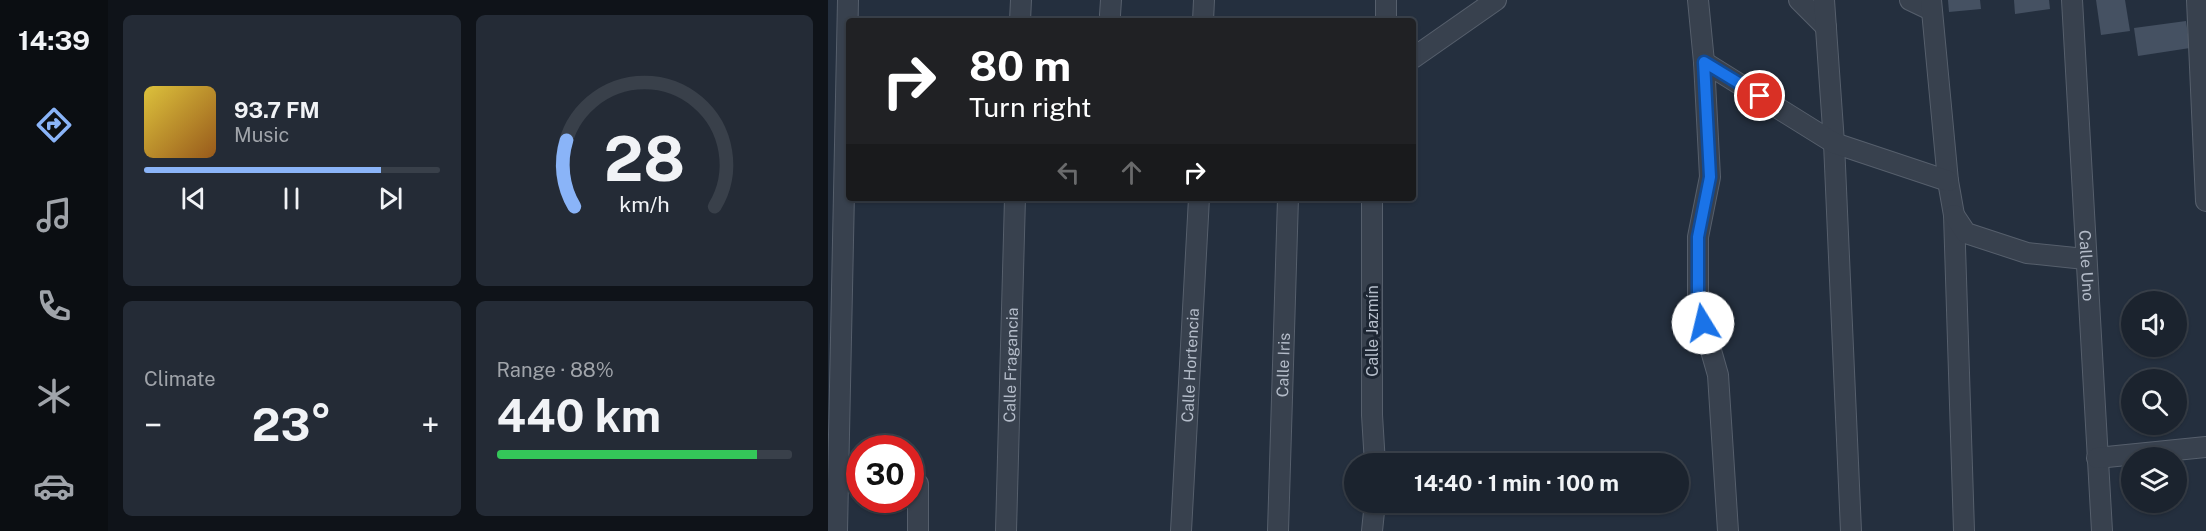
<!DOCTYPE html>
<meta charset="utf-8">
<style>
body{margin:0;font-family:"Public Sans",sans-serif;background:#242b36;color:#f1f3f6;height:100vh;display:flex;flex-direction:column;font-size:22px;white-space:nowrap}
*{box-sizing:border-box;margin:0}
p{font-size:20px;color:#a0a4aa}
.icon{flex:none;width:33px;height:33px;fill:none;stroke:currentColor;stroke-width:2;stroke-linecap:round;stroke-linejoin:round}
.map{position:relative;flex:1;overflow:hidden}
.panel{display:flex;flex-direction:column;gap:15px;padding:15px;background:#0f1319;width:720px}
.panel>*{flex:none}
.banner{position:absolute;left:18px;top:18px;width:570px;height:183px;border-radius:6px;box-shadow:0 2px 4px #0004,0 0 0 2px #39404a;background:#202124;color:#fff;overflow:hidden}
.controls{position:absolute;left:1293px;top:291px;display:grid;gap:12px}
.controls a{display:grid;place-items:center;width:66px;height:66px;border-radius:50%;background:#1b232e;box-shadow:0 2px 4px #0004,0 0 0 2px #39404a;font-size:30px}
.speed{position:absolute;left:18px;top:435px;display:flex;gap:12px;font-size:30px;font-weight:700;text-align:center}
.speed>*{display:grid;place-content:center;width:78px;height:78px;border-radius:50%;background:#1b232e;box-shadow:0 2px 4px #0004,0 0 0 2px #39404a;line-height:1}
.speed .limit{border:9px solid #d22;background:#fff;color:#111}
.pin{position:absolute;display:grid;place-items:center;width:51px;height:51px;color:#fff;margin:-26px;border:3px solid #fff;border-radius:50%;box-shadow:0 2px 6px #0007}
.me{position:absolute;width:66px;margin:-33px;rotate:351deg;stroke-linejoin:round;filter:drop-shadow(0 0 4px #0008)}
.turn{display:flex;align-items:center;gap:21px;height:126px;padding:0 24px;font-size:27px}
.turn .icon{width:78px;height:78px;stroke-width:2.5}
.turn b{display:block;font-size:42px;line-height:51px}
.lanes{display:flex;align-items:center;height:57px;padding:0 24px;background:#0003;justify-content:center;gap:30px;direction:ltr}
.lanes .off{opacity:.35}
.big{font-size:45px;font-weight:700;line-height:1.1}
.panel .tile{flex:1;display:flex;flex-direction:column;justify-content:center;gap:9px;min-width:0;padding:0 21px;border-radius:9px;background:#242b36}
.panel .dial{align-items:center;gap:0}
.dial svg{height:156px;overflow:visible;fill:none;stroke:#39404a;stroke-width:7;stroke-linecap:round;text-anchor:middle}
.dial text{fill:#f1f3f6;stroke:none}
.song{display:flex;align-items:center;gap:18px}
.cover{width:72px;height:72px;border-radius:9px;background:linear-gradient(135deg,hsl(50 70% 55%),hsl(30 70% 35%))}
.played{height:6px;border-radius:3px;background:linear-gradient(90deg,#8ab4f8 80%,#39404a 80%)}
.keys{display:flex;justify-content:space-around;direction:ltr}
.heat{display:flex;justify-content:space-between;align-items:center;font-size:33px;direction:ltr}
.charge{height:9px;border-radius:4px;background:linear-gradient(90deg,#34c759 88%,#39404a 0)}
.panel .tiles{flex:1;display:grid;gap:15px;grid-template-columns:repeat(2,1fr)}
.trip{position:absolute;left:516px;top:453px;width:345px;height:60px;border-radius:30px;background:#1b232e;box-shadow:0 2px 4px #0004,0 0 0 2px #39404a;font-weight:700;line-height:60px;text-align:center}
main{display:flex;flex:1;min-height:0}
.tab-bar{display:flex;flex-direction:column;width:108px;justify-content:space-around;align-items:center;background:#0b0e12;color:#a0a4aa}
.tab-bar .icon{width:42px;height:42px}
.tab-bar .on{color:#8ab4f8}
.tab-bar b{font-size:27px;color:#f1f3f6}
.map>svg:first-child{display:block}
</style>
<main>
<nav class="tab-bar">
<b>14:39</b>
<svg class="icon on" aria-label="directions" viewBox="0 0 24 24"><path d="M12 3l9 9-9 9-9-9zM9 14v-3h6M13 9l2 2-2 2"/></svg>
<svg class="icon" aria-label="music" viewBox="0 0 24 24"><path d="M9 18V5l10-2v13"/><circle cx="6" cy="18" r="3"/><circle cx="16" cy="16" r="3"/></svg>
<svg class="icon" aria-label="phone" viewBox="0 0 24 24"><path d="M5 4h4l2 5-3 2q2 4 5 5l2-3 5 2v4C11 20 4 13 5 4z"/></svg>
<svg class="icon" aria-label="climate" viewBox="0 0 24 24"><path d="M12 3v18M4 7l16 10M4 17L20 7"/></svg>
<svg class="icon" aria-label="car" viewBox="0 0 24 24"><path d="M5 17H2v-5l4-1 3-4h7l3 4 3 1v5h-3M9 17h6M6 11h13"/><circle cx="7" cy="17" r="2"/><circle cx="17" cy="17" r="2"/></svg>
</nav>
<section class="panel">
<div class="tiles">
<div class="tile">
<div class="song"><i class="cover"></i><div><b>93.7 FM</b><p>Music</p></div></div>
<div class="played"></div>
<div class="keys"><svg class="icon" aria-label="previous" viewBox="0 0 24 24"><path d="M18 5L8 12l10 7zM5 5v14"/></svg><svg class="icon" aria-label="pause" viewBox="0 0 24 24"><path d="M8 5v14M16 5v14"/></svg><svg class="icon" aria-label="next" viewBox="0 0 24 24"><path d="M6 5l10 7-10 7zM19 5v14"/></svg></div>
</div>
<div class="tile dial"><svg viewBox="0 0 100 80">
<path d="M14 69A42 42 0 1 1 86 69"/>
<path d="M14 69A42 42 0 0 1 10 35" stroke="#8ab4f8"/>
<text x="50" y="56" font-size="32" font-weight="700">28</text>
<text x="50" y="72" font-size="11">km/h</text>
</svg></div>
<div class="tile"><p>Climate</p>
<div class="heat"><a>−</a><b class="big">23°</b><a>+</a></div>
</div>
<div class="tile"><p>Range · 88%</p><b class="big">440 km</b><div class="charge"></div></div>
</div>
</section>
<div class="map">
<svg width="1378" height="531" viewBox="0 0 1378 531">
<rect width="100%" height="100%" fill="#242f3e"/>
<g fill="#455162">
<path d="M1120,0H1152L1153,9L1121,12Z"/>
<path d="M1186,0H1221L1222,9L1187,14Z"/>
<path d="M1268,0H1297L1302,31L1273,35Z"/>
<path d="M1358,21L1362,48L1310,56L1306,28Z"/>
</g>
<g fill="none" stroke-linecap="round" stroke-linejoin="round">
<g stroke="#565f6c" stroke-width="22">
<g id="street">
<path d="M870,0L876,62L882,177L870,237V305L890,375L900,531"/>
<path d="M971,0L998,27"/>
<path d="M996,0L1006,143L1023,531"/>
<path d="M1082,0L1103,10"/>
<path d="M1103,0L1120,181L1126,215L1136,531"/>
<path id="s1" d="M1244,0L1274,531"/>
<path d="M1369,0L1378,201"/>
<path d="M282,15L283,0"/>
<path d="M192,21L193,0"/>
<path d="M375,21L376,0"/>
<path d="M558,21V0"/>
<path d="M585,58L668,0"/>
<path d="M876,62L1006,143L1120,181"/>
<path d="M544,198V415L547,464"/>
<path d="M1126,215L1138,233L1199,253L1257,259"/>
<path d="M1269,458L1378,447"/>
<path d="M9,531L20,0"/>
<path d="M90,531V484"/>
<path id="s2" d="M178,531L187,198"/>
<path id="s3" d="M353,531L371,198"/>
<path id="s4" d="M450,531L460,198"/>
<path d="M544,531L547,502"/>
</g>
</g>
<use href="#street" stroke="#38414e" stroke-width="20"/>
</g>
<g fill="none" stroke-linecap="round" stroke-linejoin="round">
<g stroke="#114b97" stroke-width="15">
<path id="route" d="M875,323L870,305V237L882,177L876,62L932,96"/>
</g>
<use href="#route" stroke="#1a73e8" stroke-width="10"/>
</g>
<g text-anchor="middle" stroke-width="6" stroke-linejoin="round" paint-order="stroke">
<g font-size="16" fill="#b4bcc9" stroke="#1d2633">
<text dy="6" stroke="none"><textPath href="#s1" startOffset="266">Calle Uno</textPath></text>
<text transform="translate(544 331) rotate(-90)" y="6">Calle Jazmín</text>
<text dy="6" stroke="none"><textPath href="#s2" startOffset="166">Calle Fragancia</textPath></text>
<text dy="6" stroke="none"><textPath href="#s3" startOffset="166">Calle Hortencia</textPath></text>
<text dy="6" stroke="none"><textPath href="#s4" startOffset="166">Calle Iris</textPath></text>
</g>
</g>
</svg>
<div class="controls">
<a><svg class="icon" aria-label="sound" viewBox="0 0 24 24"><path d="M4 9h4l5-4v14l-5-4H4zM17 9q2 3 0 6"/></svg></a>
<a><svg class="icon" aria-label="search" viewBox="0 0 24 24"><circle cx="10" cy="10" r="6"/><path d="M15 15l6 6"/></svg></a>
<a><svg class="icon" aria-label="layers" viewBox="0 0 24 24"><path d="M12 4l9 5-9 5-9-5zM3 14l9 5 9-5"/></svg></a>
</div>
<div class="speed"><div class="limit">30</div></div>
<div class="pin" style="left:932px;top:96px;background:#d93025"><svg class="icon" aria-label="arrive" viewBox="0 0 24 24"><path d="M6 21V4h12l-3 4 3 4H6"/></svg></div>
<svg class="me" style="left:875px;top:323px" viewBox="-20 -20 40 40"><circle r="19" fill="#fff"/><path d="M0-13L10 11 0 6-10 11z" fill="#1a73e8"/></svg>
<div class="trip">14:40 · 1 min · 100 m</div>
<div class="banner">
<div class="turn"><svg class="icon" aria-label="right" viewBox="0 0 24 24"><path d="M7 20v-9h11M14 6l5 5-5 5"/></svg><div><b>80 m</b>Turn right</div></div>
<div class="lanes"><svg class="icon off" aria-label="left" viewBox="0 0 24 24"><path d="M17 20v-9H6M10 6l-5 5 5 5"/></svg><svg class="icon off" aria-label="ahead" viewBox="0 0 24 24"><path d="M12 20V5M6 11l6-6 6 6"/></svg><svg class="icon" aria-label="right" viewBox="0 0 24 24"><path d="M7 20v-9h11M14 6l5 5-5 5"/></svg></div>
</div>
</div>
</main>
